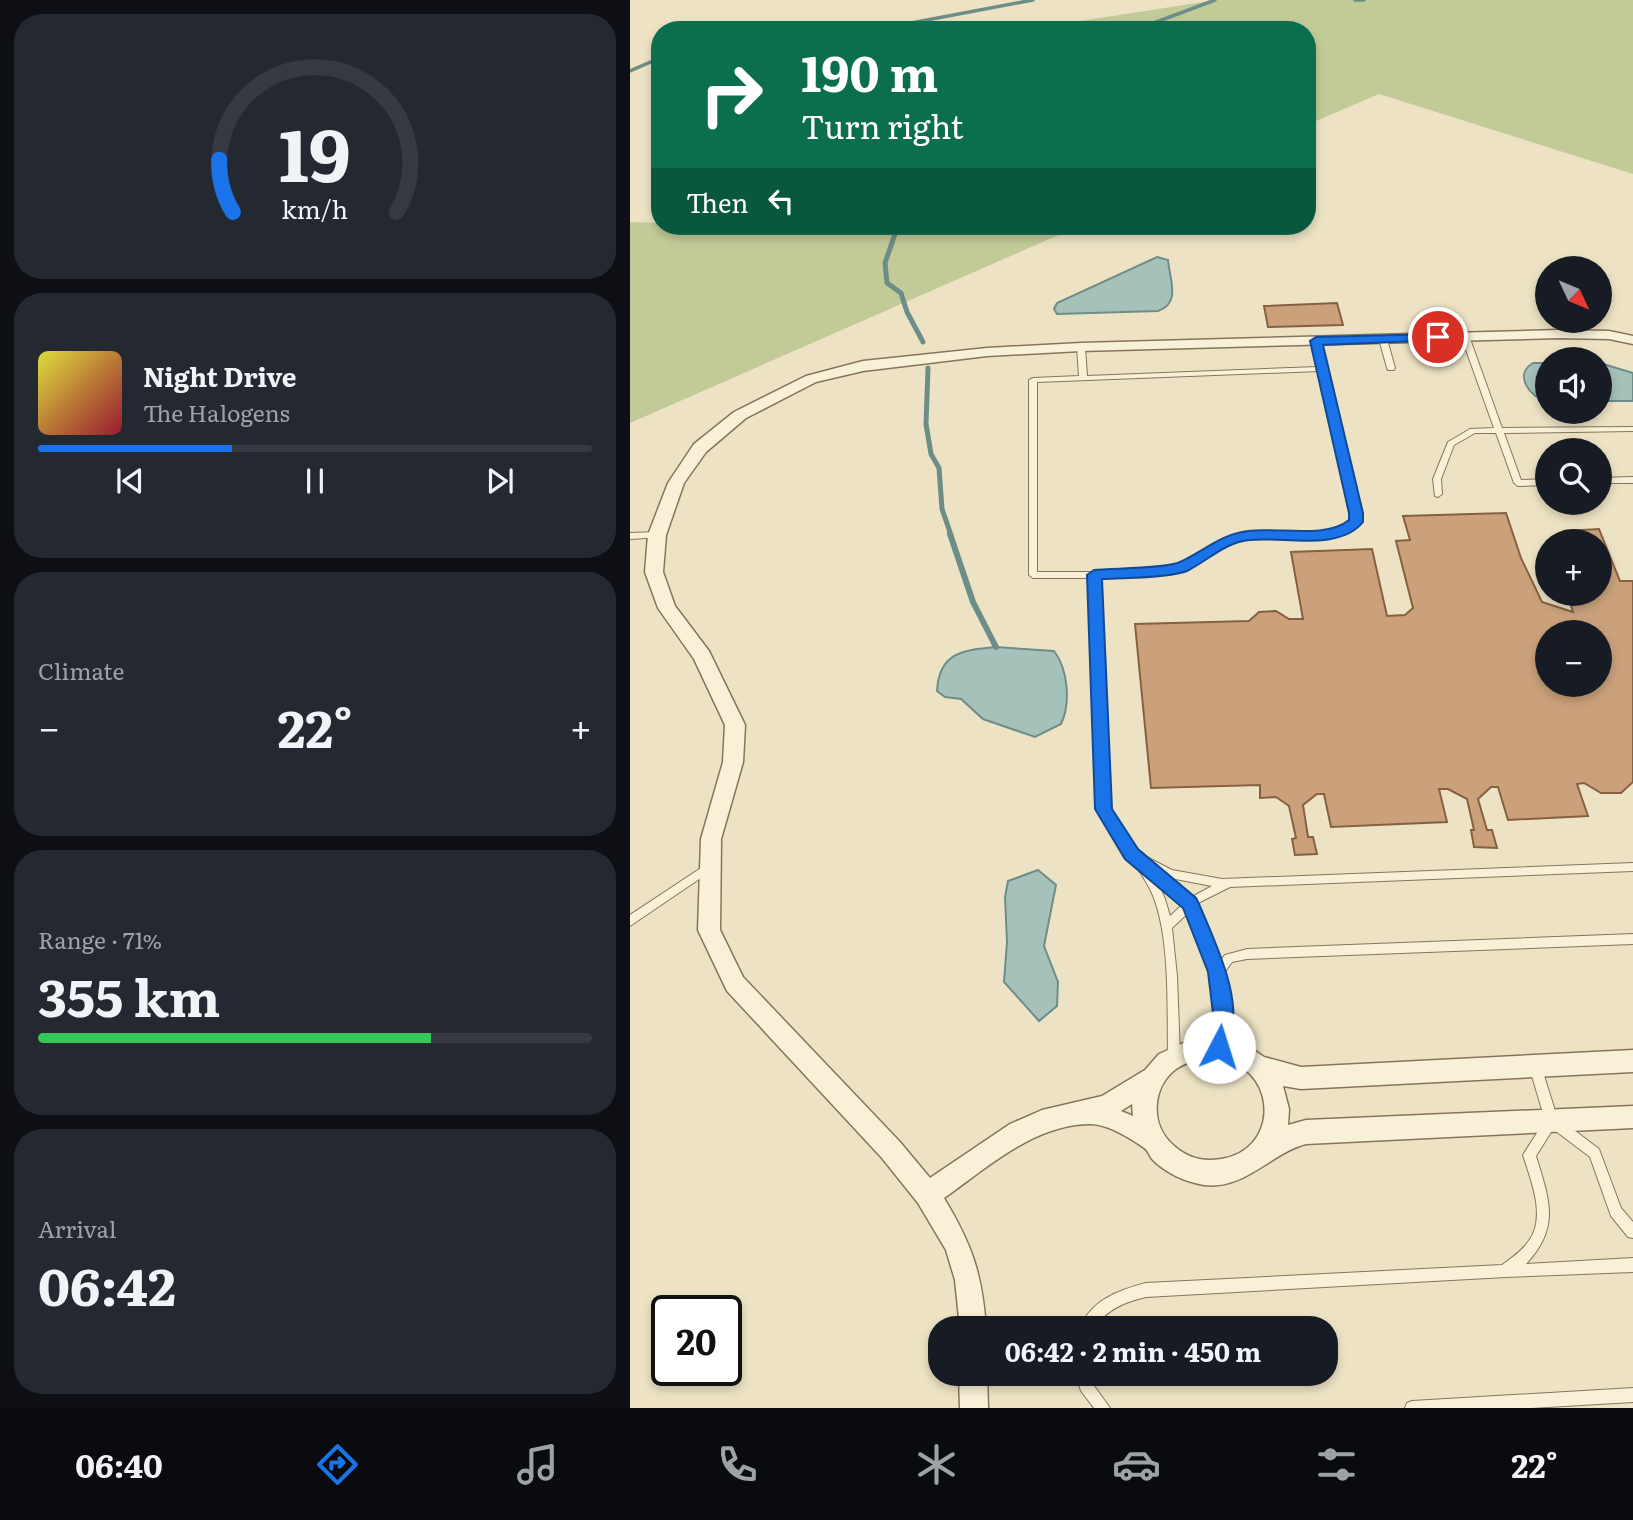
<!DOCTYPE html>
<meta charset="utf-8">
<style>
body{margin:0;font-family:Literata,serif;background:#242831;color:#f1f3f6;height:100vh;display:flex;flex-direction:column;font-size:26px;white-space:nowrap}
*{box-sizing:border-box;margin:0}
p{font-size:23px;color:#9ea1a6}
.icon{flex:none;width:38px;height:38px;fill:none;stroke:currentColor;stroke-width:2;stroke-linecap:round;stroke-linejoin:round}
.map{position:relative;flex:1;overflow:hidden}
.side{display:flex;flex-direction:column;gap:14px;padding:14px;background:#0d0f14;width:630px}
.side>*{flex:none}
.top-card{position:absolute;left:21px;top:21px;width:665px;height:214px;border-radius:28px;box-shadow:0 4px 10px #0003;background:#0b6e4f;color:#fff;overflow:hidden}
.needle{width:46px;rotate:134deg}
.controls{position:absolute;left:905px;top:256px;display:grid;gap:14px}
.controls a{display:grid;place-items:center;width:77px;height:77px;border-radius:50%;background:#171b24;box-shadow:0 4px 10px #0003;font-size:35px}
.speed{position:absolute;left:21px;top:1295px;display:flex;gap:14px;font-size:35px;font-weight:700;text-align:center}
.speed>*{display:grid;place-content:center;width:91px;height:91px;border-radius:50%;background:#171b24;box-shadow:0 4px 10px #0003;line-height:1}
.speed .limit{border:4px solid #111;border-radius:10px;background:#fff;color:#111}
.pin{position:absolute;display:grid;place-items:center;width:60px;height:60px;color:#fff;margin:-30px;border:4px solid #fff;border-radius:50%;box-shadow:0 2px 7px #0007}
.me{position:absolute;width:77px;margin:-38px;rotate:5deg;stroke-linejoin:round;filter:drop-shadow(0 0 5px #0008)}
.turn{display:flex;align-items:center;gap:24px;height:147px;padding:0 35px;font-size:32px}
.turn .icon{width:91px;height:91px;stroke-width:2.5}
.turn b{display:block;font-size:49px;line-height:60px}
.then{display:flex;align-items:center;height:66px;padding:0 35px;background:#0003;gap:14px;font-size:26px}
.big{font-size:52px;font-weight:700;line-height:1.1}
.side .card{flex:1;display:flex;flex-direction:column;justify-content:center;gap:10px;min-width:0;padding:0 24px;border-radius:28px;background:#242831}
.side .dial{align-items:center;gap:0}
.dial svg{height:182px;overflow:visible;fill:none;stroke:#363941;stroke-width:7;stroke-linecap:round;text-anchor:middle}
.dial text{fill:#f1f3f6;stroke:none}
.song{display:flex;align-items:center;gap:21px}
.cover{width:84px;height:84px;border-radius:10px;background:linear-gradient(135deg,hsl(60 70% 55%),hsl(350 70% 35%))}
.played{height:7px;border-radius:4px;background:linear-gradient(90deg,#1a73e8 35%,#363941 35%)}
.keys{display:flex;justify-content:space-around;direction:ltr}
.heat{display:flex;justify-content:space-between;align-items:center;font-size:38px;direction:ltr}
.charge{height:10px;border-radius:5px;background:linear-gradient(90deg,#34c759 71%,#363941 0)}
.trip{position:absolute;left:298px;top:1316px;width:410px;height:70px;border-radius:28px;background:#171b24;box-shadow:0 4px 10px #0003;font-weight:700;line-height:70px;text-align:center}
.menu{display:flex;height:112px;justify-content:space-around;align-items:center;background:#090b0e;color:#9ea1a6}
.menu .icon{width:49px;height:49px}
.menu .on{color:#1a73e8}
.menu b{font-size:32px;color:#f1f3f6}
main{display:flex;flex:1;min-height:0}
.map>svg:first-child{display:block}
</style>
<main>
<section class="side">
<div class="card dial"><svg viewBox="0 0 100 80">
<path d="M14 69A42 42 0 1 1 86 69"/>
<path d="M14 69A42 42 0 0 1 8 46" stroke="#1a73e8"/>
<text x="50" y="56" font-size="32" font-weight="700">19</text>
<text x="50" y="72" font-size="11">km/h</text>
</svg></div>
<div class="card">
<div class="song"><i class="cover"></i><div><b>Night Drive</b><p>The Halogens</p></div></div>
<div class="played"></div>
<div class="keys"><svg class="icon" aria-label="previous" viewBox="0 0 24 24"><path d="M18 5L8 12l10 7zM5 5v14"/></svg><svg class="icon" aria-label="pause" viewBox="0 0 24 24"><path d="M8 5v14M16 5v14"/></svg><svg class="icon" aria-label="next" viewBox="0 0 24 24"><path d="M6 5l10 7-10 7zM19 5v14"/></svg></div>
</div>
<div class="card"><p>Climate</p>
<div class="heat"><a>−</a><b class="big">22°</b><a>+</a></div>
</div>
<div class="card"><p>Range · 71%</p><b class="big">355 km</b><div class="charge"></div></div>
<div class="card"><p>Arrival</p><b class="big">06:42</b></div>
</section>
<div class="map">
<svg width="1003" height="1408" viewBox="0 0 1003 1408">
<rect width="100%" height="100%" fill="#ede3c4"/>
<g fill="#c2cb98">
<path d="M586,0H1003V174L749,94L677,125V30H392Z"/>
<path d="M0,222L30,223V226H449L0,423Z"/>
</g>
<g fill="#a6c0ba" stroke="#6d8e88" stroke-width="2">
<path d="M527,257L538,260C540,281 551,303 528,311L427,314L424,309L427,303Z"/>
<path d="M903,363H917V402C900,397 883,375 903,363Z"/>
<path d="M970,363L1003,373V401H970Z"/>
<path d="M366,647L424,651C438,669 441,703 431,724L405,737L353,719L331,699L315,697L307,691C309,652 333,650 366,647Z"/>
<path d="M408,870L426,885L414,946L428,982L427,1006L409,1021L374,982L377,942L375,897L378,881Z"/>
</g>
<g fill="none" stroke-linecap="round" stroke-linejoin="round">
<g stroke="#6d8e88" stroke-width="3.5">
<path d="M725,0H734"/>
<path d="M110,30L129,25L260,27L403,0"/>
<path d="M505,30L585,0"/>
<path d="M0,71L30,58"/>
<path d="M265,235L268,226"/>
</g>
<g stroke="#6d8e88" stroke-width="5">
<path d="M265,234L255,263L257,283L271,293L277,312L293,342"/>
<path d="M298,368L296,424L301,454L309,468L312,509L321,535"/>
</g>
<path stroke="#6d8e88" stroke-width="6" d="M320,534L343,602L366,647"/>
</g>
<g fill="#caa17b" stroke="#866141" stroke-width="2" fill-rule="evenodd">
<path d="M707,303L713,325L638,327L634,306Z"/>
<path d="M876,513L891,558L912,602L943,612L937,593H970V541H938L934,531L969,529L990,581H1003V782L991,793H971L954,783L947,784L958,816L878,820L868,787H861L848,799L857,830H862L867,848L844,847L841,830H844L837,799L818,789H809L817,822L701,827L694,794H687L673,805L678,837H683L687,854L665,855L662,839L666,838L659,806L646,797L630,798V785L521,788L505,624L619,621L629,612L646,611L659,619H673L661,552L742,549L757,616L775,615L783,608L766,541L780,540L773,516ZM917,632H970V684H917Z"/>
</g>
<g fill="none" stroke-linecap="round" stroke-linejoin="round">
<g stroke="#87755b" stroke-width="2">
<g id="lane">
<path d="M832,334H838L839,336L872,428L1003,427V431L874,433L891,480L917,479V485L888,486L884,483L866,433H845L824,445L811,479L812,494L808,497L805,496L803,479L818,442L840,429L864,428L831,336Z"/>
<path d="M750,337H756L757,339L765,368L764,370H758L757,368L749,339Z"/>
<path d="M683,339H686L690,341L729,522L718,533L715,534L696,537L619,538L598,543L551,571L469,578L477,801L487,824L507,852L542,870L592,879L1003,863V871L600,887L570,902L566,906L589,962L595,955L617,949L1003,934V944L617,959L602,962L594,973L601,1030L593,1051L589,1052L585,1051L583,1047L589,1030L582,972L558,913L542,928L547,976L550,1056L548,1060L544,1061L540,1060L538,1056C537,1009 541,931 520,889C504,857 479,838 467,801L460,578H403L399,575V380L403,378L449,376L447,347L451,345L455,347L457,376L688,367L682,341ZM689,371L721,521L712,529L696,531L619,532L595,538L549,565L464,572H407V382ZM536,877L540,878L582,886L560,898ZM528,883L553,904L540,916L535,899Z"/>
<path d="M1003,477V483H970V478Z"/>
<path d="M27,532L30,533L31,535L30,537L0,539V533Z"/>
<path d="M80,862L84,863L85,866L84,869L0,926V915Z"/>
<path d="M905,1061L909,1062L911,1066L927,1117L969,1149L991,1208L1003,1222V1238L998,1237L981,1216L960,1157L923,1129L906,1156C919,1199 931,1227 896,1264L1003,1258V1272L876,1277L516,1297C495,1302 477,1309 464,1328H450C461,1300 489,1290 516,1283L872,1265C881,1258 891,1252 898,1242C917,1218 901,1181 893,1155L915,1120L899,1066L901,1062Z"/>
<path d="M446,1374H460L462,1383L480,1408H464L451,1391Z"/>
<path d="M1003,1388V1402L901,1408H775L777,1403L782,1401Z"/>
</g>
</g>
<g stroke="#87755b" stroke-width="3">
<g id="street">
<path d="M929,330L979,331L1003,336V344L979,339L929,338L451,351L357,356L233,371L186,382L116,418L76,452L54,483L36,535L33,572L45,606L79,651L115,725L113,762L91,839L90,930L113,977L270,1142L300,1178L380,1124L412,1110L472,1096L515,1070L529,1054L569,1036L600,1039L618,1046L634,1057L671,1067L1003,1050V1072L671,1089L653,1086L659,1109L658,1125L676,1120L1003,1106V1128L676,1144C641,1153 615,1190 574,1185C556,1182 535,1173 522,1159C519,1155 518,1150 513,1147C500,1138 476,1123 459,1124C403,1125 357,1168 314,1198C342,1245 352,1273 356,1328H330L325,1280L316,1250L288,1203L252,1158L97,991L68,930L71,839L93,762L95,725L64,659L28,608L15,572L18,535L38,483L64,444L104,412L176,376L233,361L357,348L451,343ZM571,1058C579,1058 589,1057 597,1060C649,1076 647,1151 591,1159C572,1162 557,1158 542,1144C520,1124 522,1087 546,1069C553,1064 563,1061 571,1058ZM502,1104L503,1116L491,1111Z"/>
<path d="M329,1374H357L358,1408H330Z"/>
</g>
</g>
<use href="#lane" fill="#f8f0d7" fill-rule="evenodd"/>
<use href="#street" fill="#f8f0d7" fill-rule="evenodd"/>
</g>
<path fill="#1a73e8" stroke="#114b97" stroke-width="2" d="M808,334L812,335V340L693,345L733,513V522C709,552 653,536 620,540C595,542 579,560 557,571C541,578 492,578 472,579L482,809L508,849L566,898L569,904C587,947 618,1007 596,1053L589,1056L583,1053L580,1047L585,1030L578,972L553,908L495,859L465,809L457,575L464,570C484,568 534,569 550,562C574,551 591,534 618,531C647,527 696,539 719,520V513L680,341L686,337Z"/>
</svg>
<div class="controls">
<a><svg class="needle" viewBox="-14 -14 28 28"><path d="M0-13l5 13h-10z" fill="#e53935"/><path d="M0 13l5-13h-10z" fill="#9ea1a6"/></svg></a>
<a><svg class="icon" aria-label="sound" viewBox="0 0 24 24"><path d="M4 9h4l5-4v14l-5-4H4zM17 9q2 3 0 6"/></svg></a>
<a><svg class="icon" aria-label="search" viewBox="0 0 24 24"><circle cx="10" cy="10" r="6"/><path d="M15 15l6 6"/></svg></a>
<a>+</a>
<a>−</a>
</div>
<div class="speed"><div class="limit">20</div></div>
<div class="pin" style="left:808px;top:337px;background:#d93025"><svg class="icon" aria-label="arrive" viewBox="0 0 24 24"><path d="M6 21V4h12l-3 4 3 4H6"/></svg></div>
<svg class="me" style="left:589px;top:1047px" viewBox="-20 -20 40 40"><circle r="19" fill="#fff"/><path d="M0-13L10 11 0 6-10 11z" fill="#1a73e8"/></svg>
<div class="trip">06:42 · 2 min · 450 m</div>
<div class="top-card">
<div class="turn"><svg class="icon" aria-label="right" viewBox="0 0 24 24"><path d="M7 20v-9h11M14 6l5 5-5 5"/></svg><div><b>190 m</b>Turn right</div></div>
<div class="then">Then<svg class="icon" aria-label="left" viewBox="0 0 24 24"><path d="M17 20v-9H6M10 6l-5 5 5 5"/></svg></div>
</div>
</div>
</main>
<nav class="menu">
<b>06:40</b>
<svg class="icon on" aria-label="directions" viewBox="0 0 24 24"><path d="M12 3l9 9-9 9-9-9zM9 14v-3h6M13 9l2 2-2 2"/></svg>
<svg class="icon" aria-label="music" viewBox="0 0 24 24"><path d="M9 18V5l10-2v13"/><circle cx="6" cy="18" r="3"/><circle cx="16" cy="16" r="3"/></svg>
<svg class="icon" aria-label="phone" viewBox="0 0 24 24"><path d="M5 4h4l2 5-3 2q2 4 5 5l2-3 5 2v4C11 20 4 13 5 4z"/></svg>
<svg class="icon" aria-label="climate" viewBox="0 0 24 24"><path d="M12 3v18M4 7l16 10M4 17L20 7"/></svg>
<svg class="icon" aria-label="car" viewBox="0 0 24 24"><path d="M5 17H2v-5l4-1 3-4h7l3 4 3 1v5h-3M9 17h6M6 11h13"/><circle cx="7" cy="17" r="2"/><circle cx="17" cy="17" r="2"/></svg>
<svg class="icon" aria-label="filters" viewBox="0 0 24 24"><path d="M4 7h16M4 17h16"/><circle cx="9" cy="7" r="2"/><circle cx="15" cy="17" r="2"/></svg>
<b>22°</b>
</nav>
